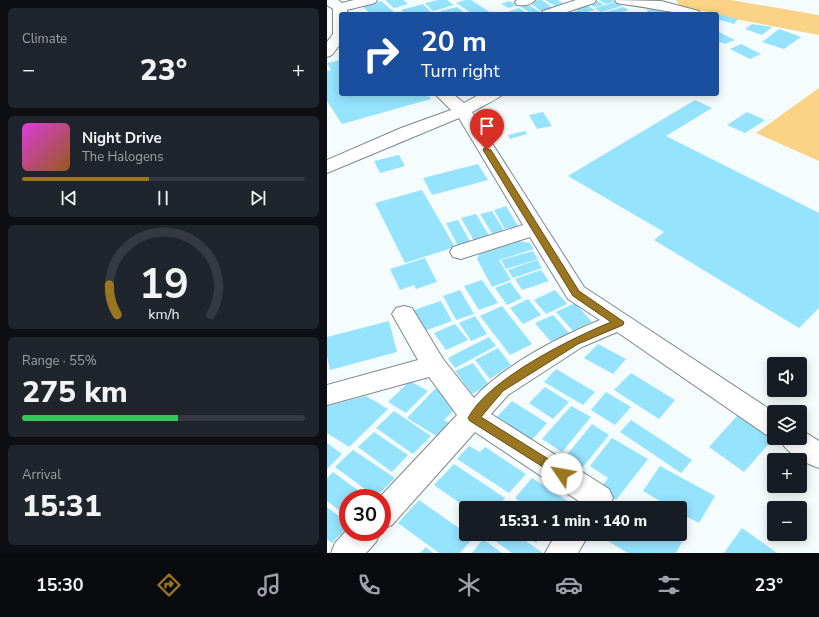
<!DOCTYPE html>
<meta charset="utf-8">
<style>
body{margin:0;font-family:"Nunito Sans",sans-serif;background:#20242c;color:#f1f3f6;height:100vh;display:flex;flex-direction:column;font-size:15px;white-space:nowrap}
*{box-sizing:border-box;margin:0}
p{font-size:13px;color:#9ea1a6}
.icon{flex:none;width:22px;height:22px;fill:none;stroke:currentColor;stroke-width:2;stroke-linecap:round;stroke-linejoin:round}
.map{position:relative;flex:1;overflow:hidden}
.sheet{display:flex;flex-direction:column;gap:8px;padding:8px;background:#0d0f14;width:327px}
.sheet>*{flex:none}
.guide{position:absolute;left:12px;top:12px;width:380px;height:84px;border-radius:4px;box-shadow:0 2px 10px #0003;background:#1a4fa0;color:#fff;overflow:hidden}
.tools{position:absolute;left:440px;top:357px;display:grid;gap:8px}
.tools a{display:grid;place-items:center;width:40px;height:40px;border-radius:4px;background:#171b24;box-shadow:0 2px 10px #0003;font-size:20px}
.speed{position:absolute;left:12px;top:489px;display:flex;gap:8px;font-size:20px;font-weight:700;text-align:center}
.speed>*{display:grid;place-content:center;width:52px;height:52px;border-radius:50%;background:#171b24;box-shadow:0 2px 10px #0003;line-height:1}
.speed .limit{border:6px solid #d22;background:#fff;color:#111}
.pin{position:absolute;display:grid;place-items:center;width:34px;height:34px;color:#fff;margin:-41px -17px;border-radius:50% 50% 50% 0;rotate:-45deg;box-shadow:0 0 4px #0007}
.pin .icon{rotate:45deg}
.me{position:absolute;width:44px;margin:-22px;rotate:303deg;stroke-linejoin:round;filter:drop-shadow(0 0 3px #0008)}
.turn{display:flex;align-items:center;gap:14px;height:84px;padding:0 16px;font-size:18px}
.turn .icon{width:52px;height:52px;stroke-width:2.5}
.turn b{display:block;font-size:28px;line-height:34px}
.big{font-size:30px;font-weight:800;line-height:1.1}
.sheet .tile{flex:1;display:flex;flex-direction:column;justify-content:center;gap:6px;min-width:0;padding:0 14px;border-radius:6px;background:#20242c}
.sheet .dial{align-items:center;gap:0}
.dial svg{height:104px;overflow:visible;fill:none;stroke:#363941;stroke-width:7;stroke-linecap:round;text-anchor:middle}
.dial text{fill:#f1f3f6;stroke:none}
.song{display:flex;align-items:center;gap:12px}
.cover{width:48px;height:48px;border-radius:6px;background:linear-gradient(135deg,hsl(300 70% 55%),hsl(30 70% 35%))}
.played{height:4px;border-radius:2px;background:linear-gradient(90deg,#9b7621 45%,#363941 45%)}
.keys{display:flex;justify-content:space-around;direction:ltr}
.heat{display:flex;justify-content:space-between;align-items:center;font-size:22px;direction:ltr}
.charge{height:6px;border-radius:3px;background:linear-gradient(90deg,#34c759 55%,#363941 0)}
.trip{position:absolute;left:132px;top:501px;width:228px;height:40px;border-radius:4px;background:#171b24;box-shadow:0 2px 10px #0003;font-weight:800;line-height:40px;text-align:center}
.dock{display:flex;height:64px;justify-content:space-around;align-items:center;background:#090b0e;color:#9ea1a6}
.dock .icon{width:28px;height:28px}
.dock .active{color:#9b7621}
.dock b{font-size:18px;color:#f1f3f6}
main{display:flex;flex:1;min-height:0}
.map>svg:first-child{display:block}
</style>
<main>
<section class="sheet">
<div class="tile"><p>Climate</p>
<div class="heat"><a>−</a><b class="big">23°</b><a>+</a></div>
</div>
<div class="tile">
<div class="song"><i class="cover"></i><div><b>Night Drive</b><p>The Halogens</p></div></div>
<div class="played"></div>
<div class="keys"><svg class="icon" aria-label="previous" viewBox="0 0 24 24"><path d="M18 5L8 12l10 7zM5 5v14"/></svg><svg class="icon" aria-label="pause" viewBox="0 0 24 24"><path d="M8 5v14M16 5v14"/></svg><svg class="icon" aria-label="next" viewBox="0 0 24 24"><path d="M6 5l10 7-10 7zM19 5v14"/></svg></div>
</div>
<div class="tile dial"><svg viewBox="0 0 100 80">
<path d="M14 69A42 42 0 1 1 86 69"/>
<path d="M14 69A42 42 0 0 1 8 46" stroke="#9b7621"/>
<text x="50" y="56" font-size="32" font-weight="700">19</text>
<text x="50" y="72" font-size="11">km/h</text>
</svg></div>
<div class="tile"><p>Range · 55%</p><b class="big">275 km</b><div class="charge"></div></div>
<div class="tile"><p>Arrival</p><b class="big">15:31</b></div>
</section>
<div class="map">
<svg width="492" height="553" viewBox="0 0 492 553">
<rect width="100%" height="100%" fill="#f5fcfe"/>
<path fill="#fad386" d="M492,88V161L429,133Z"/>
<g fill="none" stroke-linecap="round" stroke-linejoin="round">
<path fill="#fad386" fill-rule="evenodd" d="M349,0H404L492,15V35L392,16L390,14L353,6Z"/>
</g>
<g fill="#95e3fd">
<path d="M58,0H76L81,4L67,8Z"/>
<path d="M111,0H120L127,5L106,11L98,3Z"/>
<path d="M138,0H144L164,13L146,14L129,3Z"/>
<path d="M211,0H215L227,9L215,12L202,2Z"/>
<path d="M218,0H231L236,3L228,6Z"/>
<path d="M272,0H285L288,2L279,4Z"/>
<path d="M54,1L67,12L58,14H44L35,6Z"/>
<path d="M182,1L190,5L182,8L174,4Z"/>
<path d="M271,1L277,5L267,7L261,3Z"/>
<path d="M289,2L295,6L274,12L268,8Z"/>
<path d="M96,4L104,12L95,14H78L74,10Z"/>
<path d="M200,4L213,12L205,14L193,6Z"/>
<path d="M258,4L268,10L252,14L246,12L251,10L246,7Z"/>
<path d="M130,7L139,14H117L113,11Z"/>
<path d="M296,7L302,10L289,14L275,13Z"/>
<path d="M192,8L201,14H174Z"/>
<path d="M334,8L340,14H323L319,10Z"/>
<path d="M390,14L411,19L407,24L390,19Z"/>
<path d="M425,24L445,27L435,35L418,29Z"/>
<path d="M452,29L474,37L457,49L435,42Z"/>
<path d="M390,31L408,40L398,44L390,41Z"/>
<path d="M414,44L434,54L423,59L403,49Z"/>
<path d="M14,60V94H100L104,99L15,124L0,101V71L4,70L0,63Z"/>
<path d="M368,100L385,108L339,136L492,213V308L472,328L327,240L337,232L241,176Z"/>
<path d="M216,112L225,126L210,129L202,115Z"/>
<path d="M420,112L438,120L418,133L400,125Z"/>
<path d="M198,131L200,134L183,139L181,135Z"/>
<path d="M72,155L78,166L53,173L47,161Z"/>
<path d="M151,164L161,180L105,195L96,178Z"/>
<path d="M95,190L128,247L78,263L48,203Z"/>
<path d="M179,206L191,226L178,229L167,210Z"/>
<path d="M165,211L178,232L166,235L153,214Z"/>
<path d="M149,214L163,237L147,241L134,218Z"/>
<path d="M131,220L144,243L131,246L119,223Z"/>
<path d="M192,241L203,243L207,249L172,260L184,280L165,287L150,259L152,254Z"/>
<path d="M206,251L211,259L179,269L174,260Z"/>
<path d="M98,258L110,282L89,289L87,285L73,290L63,269Z"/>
<path d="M210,260L215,268L186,278L181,270Z"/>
<path d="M214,270L222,281L195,290L188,279Z"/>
<path d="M155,280L171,303L152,310L137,286Z"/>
<path d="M183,282L195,298L180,305L168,288Z"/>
<path d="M133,290L147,314L129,320L116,296Z"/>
<path d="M228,290L240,304L219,314L207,300Z"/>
<path d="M201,299L214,315L196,324L183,308Z"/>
<path d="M114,301L125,321L97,331L87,310Z"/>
<path d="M248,303L265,322L246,331L229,312Z"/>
<path d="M175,306L205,344L183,355L153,316Z"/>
<path d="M226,315L242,333L224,342L208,323Z"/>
<path d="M148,316L160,334L144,341L132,323Z"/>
<path d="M62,321L70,352L3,370L0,356V337Z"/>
<path d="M128,324L141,340L119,350L107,333Z"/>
<path d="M162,337L169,346L128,368L121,358Z"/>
<path d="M271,344L299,359L286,374L257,358Z"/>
<path d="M171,348L184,365L163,379L148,360Z"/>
<path d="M146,363L162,385L145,394L128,371Z"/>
<path d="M229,369L268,392L256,405L217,382Z"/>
<path d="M304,373L348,400L332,419L287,390Z"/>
<path d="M83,381L101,391L79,413L61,402Z"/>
<path d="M218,387L242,402L226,419L202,403Z"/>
<path d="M109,388L128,409L117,420L124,424L111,437L80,418Z"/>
<path d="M279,392L304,407L288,425L264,410Z"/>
<path d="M39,396L61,409L22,447L0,433V406Z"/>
<path d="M185,401L220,423L203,442L168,419Z"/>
<path d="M244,406L264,417L235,452L215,439Z"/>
<path d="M67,411L104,436L86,454L49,428Z"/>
<path d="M411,415L446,439L417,472L382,447Z"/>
<path d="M304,420L365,460L354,473L293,432Z"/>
<path d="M265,424L282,435L251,473L234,462Z"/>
<path d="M47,432L81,455L65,472L31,447Z"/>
<path d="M285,438L321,459L289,500L273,489L281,478L263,466Z"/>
<path d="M0,443L15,454L0,469Z"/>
<path d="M142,446L153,452L158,447L199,474L182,493L130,459Z"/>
<path d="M26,450L68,478L49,497L8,467Z"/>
<path d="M127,464L178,498L170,508H140L107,485Z"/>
<path d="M333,466L388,496L372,523L353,513V508H345L316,491Z"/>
<path d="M6,472L40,497L21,498V517L0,501V478Z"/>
<path d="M205,478L244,503L240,508H202L188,498Z"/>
<path d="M92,500L146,538L133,553H112L71,523Z"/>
<path d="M186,502L195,508H181Z"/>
<path d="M0,507L21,523V527L5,543L0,539Z"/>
<path d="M415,528L450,553H397Z"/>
<path d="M158,534H189L216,553H185Z"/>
<path d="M197,534H216L209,543Z"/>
<path d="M286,534H342L355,542L349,553H301L281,541Z"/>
<path d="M156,539L175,553H145Z"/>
<path d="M99,547L106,553H93Z"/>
</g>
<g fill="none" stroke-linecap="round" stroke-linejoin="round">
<g stroke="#7e888b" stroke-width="2">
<g id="minor">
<path d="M0,0H11L15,3L27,0H50L48,3L20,10V14H14V43L5,55L0,57V42L6,34V9L0,5Z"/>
<path d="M190,0H208C204,5 196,6 190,5L188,2Z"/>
<path d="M249,0H269L267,3L234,14H214L216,11Z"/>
<path d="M288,0L334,1L372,11L374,14C347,14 322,7 295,4L290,3Z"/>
<path d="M108,94H126L137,103L153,94H176C173,98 152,108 145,112L257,287L447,412V437L438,434L290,332L255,347L181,395L164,414L282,489L286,498L282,508H250L253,502L148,432L65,525L55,529V498H52L130,415L102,377L0,405V385L91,360L65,314L69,308L77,306L85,308L116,359L147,398C179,364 230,338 273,320L241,299L203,237L134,259L126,257L123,252L126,247L196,225L132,118L0,173V160L74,128L124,110Z"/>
<path d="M473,429L492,441V468C477,463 458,452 452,438H473Z"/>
<path d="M21,529V532H53L49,542L39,553H4L8,543Z"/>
<path d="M229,534H262L251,553H218Z"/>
</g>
</g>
<use href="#minor" fill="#fff" fill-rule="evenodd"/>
</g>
<path fill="#9b7621" stroke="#654d15" d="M157,148L164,150L252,291L297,322L296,325L251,344L176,391L154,417L239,470L241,474L239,477L235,479L143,421L141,418C161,379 245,338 284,322L246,296L156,150Z"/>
</svg>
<div class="tools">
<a><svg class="icon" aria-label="sound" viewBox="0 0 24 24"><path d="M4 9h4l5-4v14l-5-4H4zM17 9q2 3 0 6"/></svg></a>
<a><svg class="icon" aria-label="layers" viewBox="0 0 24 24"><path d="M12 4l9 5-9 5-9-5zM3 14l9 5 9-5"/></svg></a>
<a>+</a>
<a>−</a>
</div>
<div class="speed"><div class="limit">30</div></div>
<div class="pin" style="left:160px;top:150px;background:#d93025"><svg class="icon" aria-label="arrive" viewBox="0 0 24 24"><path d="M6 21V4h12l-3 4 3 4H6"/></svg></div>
<svg class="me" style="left:235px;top:474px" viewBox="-20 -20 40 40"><circle r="19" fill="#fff"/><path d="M0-13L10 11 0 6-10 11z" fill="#9b7621"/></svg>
<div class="trip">15:31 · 1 min · 140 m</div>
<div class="guide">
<div class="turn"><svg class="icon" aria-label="right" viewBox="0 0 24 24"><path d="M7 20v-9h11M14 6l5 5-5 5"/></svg><div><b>20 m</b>Turn right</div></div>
</div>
</div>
</main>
<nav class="dock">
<b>15:30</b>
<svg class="icon active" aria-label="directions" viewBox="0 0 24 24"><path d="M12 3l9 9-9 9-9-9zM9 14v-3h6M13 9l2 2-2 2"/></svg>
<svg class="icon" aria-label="music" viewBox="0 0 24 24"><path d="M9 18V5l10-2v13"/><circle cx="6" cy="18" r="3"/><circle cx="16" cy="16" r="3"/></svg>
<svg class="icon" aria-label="phone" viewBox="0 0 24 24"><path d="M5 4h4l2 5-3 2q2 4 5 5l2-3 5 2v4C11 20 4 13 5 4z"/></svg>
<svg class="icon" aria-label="climate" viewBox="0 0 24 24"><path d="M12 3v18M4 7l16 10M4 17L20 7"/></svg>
<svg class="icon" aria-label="car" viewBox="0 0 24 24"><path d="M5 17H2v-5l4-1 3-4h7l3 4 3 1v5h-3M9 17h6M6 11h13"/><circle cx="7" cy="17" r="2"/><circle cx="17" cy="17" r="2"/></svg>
<svg class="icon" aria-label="filters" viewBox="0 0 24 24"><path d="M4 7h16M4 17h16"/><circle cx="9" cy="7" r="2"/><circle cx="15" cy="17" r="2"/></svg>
<b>23°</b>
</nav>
